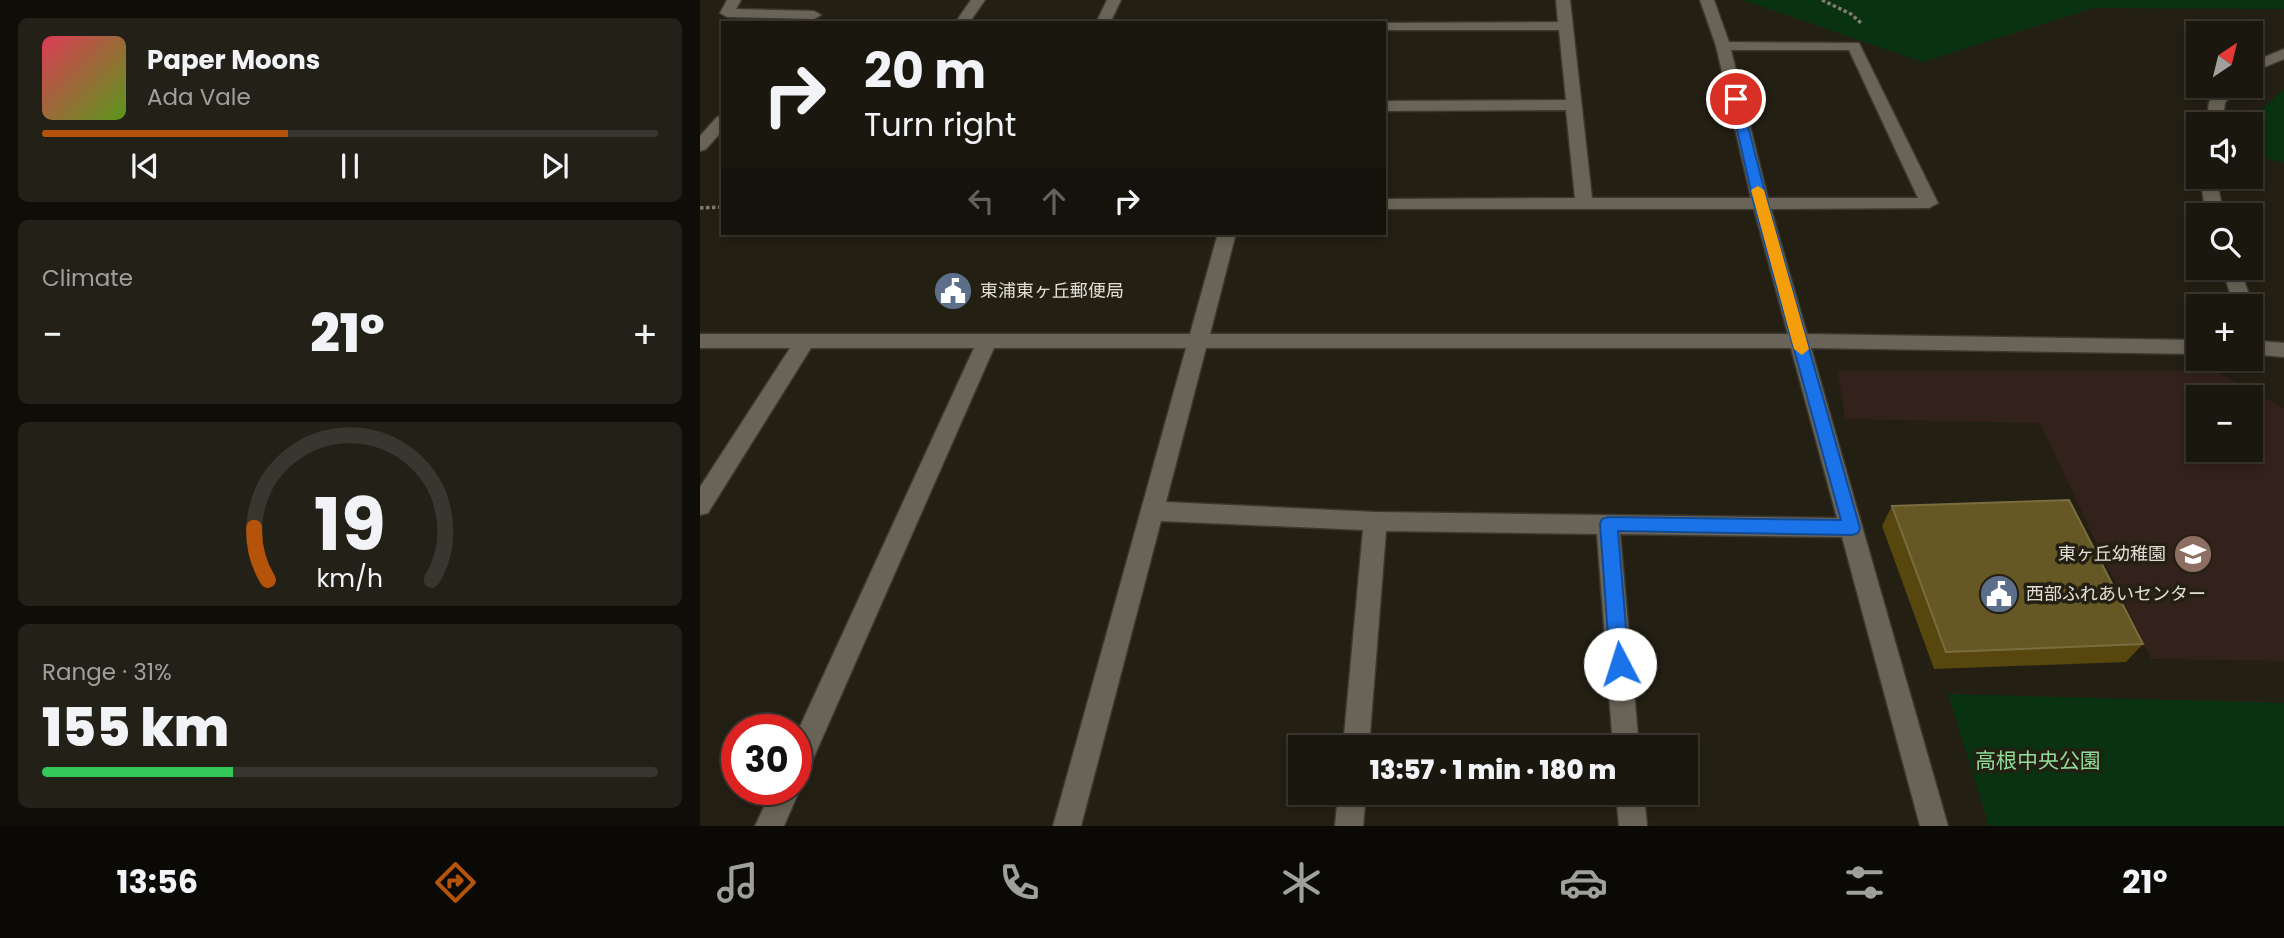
<!DOCTYPE html>
<meta charset="utf-8">
<style>
body{margin:0;font-family:Poppins,"Noto Sans JP",sans-serif;background:#232017;color:#f1f3f6;height:100vh;display:flex;flex-direction:column;font-size:26px;white-space:nowrap}
*{box-sizing:border-box;margin:0}
p{font-size:23px;color:#9f9f9e}
.icon{flex:none;width:38px;height:38px;fill:none;stroke:currentColor;stroke-width:2;stroke-linecap:round;stroke-linejoin:round}
.map{position:relative;flex:1;overflow:hidden}
.side{display:flex;flex-direction:column;gap:18px;padding:18px;background:#0e0d08;width:700px}
.side>*{flex:none}
.hud{position:absolute;left:21px;top:21px;width:665px;height:214px;border-radius:0px;box-shadow:0 4px 10px #0003,0 0 0 2px #38362e;background:#1a170e;color:#f1f3f6;overflow:hidden}
.needle{width:46px;rotate:35deg}
.tools{position:absolute;left:1486px;top:21px;display:grid;gap:14px}
.tools a{display:grid;place-items:center;width:77px;height:77px;border-radius:0px;background:#1a170e;box-shadow:0 4px 10px #0003,0 0 0 2px #38362e;font-size:35px}
.speed{position:absolute;left:21px;top:714px;display:flex;gap:14px;font-size:35px;font-weight:700;text-align:center}
.speed>*{display:grid;place-content:center;width:91px;height:91px;border-radius:50%;background:#1a170e;box-shadow:0 4px 10px #0003,0 0 0 2px #38362e;line-height:1}
.speed .limit{border:10px solid #d22;background:#fff;color:#111}
.pin{position:absolute;display:grid;place-items:center;width:60px;height:60px;color:#fff;margin:-30px;border:4px solid #fff;border-radius:50%;box-shadow:0 2px 7px #0007}
.me{position:absolute;width:77px;margin:-38px;rotate:355deg;stroke-linejoin:round;filter:drop-shadow(0 0 5px #0008)}
.turn{display:flex;align-items:center;gap:24px;height:147px;padding:0 28px;font-size:32px}
.turn .icon{width:91px;height:91px;stroke-width:2.5}
.turn b{display:block;font-size:49px;line-height:60px}
.lanes{display:flex;align-items:center;height:66px;padding:0 28px;background:#0003;justify-content:center;gap:35px;direction:ltr}
.lanes .off{opacity:.35}
.big{font-size:52px;font-weight:800;line-height:1.1}
.side .tile{flex:1;display:flex;flex-direction:column;justify-content:center;gap:10px;min-width:0;padding:0 24px;border-radius:10px;background:#232017}
.side .dial{align-items:center;gap:0}
.dial svg{height:182px;overflow:visible;fill:none;stroke:#38362e;stroke-width:7;stroke-linecap:round;text-anchor:middle}
.dial text{fill:#f1f3f6;stroke:none}
.song{display:flex;align-items:center;gap:21px}
.cover{width:84px;height:84px;border-radius:10px;background:linear-gradient(135deg,hsl(350 70% 55%),hsl(90 70% 35%))}
.played{height:7px;border-radius:4px;background:linear-gradient(90deg,#b45309 40%,#38362e 40%)}
.keys{display:flex;justify-content:space-around;direction:ltr}
.heat{display:flex;justify-content:space-between;align-items:center;font-size:38px;direction:ltr}
.charge{height:10px;border-radius:5px;background:linear-gradient(90deg,#34c759 31%,#38362e 0)}
.trip{position:absolute;left:588px;top:735px;width:410px;height:70px;border-radius:0px;background:#1a170e;box-shadow:0 4px 10px #0003,0 0 0 2px #38362e;font-weight:800;line-height:70px;text-align:center}
.tabs{display:flex;height:112px;justify-content:space-around;align-items:center;background:#0a0906;color:#9f9f9e}
.tabs .icon{width:49px;height:49px}
.tabs .current{color:#b45309}
.tabs b{font-size:32px;color:#f1f3f6}
main{display:flex;flex:1;min-height:0}
.map>svg:first-child{display:block}
</style>
<main>
<section class="side">
<div class="tile">
<div class="song"><i class="cover"></i><div><b>Paper Moons</b><p>Ada Vale</p></div></div>
<div class="played"></div>
<div class="keys"><svg class="icon" aria-label="previous" viewBox="0 0 24 24"><path d="M18 5L8 12l10 7zM5 5v14"/></svg><svg class="icon" aria-label="pause" viewBox="0 0 24 24"><path d="M8 5v14M16 5v14"/></svg><svg class="icon" aria-label="next" viewBox="0 0 24 24"><path d="M6 5l10 7-10 7zM19 5v14"/></svg></div>
</div>
<div class="tile"><p>Climate</p>
<div class="heat"><a>−</a><b class="big">21°</b><a>+</a></div>
</div>
<div class="tile dial"><svg viewBox="0 0 100 80">
<path d="M14 69A42 42 0 1 1 86 69"/>
<path d="M14 69A42 42 0 0 1 8 46" stroke="#b45309"/>
<text x="50" y="56" font-size="32" font-weight="700">19</text>
<text x="50" y="72" font-size="11">km/h</text>
</svg></div>
<div class="tile"><p>Range · 31%</p><b class="big">155 km</b><div class="charge"></div></div>
</section>
<div class="map">
<svg width="1584" height="826" viewBox="0 0 1584 826">
<rect width="100%" height="100%" fill="#231f13"/>
<path fill="#33211b" fill-rule="evenodd" d="M1138,371H1515L1584,408V661L1451,659L1340,423L1145,419ZM1498,397H1550V450H1498Z"/>
<g fill="#083210">
<path d="M1043,0H1584V9L1394,8L1222,62Z"/>
<path d="M1584,89V163L1554,155L1561,110Z"/>
<path d="M1248,694L1584,703V826H1289Z"/>
</g>
<g fill="none" stroke-linecap="round" stroke-linejoin="round">
<g stroke="#3b3831" stroke-width="3">
<g id="minor">
<path d="M27,0H41L36,9L114,11L121,15L114,19L27,17L20,13Z"/>
<path d="M271,0H285L269,23H255Z"/>
<path d="M407,0H421L410,23H396Z"/>
<path d="M856,0H870L892,198H1051L1016,46L1000,0H1014L1029,42L1159,43L1238,203L1229,208L1071,209L1107,334L1498,340V354L1111,348L1248,826H1220L1142,537L920,534L939,747H913L897,534L686,531L669,747H643L663,530L461,521L381,826H353L486,348H294L106,775L96,779V735L274,348H111L8,513L0,515V487L90,348H0V334H490L518,233H536L510,334H1088L1054,209H684V199L875,198L866,110L684,111V101L866,100L859,30H684V23H680L858,22ZM1031,50H1149L1218,198H1068ZM506,348H1091L1137,518L675,512L466,502Z"/>
<path d="M1584,49V59L1550,73V63Z"/>
<path d="M1522,86H1538L1525,103L1522,124H1506L1509,102Z"/>
<path d="M23,115V130L6,149L0,151V136L17,117Z"/>
<path d="M1500,177H1516L1524,215H1506Z"/>
<path d="M1522,268H1540L1553,306L1550,309V306H1534Z"/>
<path d="M1550,340L1584,343V357L1550,354Z"/>
<path d="M96,780L100,789L84,826H55L72,789H96Z"/>
<path d="M638,793H666L663,826H635Z"/>
<path d="M916,793H944L947,826H919Z"/>
</g>
</g>
<g stroke="#7f7b71" stroke-width="3.5" stroke-dasharray="3.5 2.5" stroke-linecap="butt">
<path d="M1122,0L1151,14L1161,23"/>
<path d="M0,208L23,207"/>
</g>
<use href="#minor" fill="#696457" fill-rule="evenodd"/>
</g>
<path fill="#57470f" d="M1192,506L1443,644L1426,662L1234,669L1182,526Z"/>
<path fill="#665824" stroke="#796d40" stroke-width="2" d="M1369,500L1443,644L1246,652L1192,506Z"/>
<path fill="#1a73e8" stroke="#114b97" stroke-width="2" d="M1036,95L1041,99L1068,204L1160,528L1158,533L1152,535L918,531L929,664L926,670L920,672L913,670L910,664L900,524L902,519L908,517L1141,520L1054,204L1030,99Z"/>
<path fill="#f59e0b" d="M1058,186L1064,190L1109,349L1102,355L1094,349L1051,190Z"/>
<defs>
<g id="civic-disc" transform="scale(2.0125)"><circle r="9.5" fill="#5c6f8a" stroke="#231f13"/><path d="M-.6-6.5H3V-4.5H.6V-3L4-1V1h2V6H-6V1h2V-1L-.6-3ZM-1.2 2.5V6h2.4V2.5Z" fill="#fff"/></g>
<g id="school-disc" transform="scale(2.0125)"><circle r="9.5" fill="#8d6e63" stroke="#231f13"/><path d="M0-5L7-2L0 1L-7-2ZM-4 1L0 2.5L4 1V4Q0 6-4 4Z" fill="#fff"/></g>
</defs>
<g fill-rule="evenodd">
<use href="#civic-disc" x="253" y="291"/>
<use href="#school-disc" x="1493" y="554"/>
<use href="#civic-disc" x="1299" y="594"/>
</g>
<g text-anchor="middle" stroke-width="7" stroke-linejoin="round" paint-order="stroke">
<g font-size="18" fill="#e1ded6" stroke="#231f13" text-anchor="start">
<text x="280" y="297">東浦東ヶ丘郵便局</text>
<text x="1466" y="560" text-anchor="end">東ヶ丘幼稚園</text>
<text x="1326" y="600">西部ふれあいセンター</text>
</g>
<g font-size="21" fill="#8fdc96" stroke="#231f13">
<text x="1338" y="768">高根中央公園</text>
</g>
</g>
</svg>
<div class="tools">
<a><svg class="needle" viewBox="-14 -14 28 28"><path d="M0-13l5 13h-10z" fill="#e53935"/><path d="M0 13l5-13h-10z" fill="#9f9f9e"/></svg></a>
<a><svg class="icon" aria-label="sound" viewBox="0 0 24 24"><path d="M4 9h4l5-4v14l-5-4H4zM17 9q2 3 0 6"/></svg></a>
<a><svg class="icon" aria-label="search" viewBox="0 0 24 24"><circle cx="10" cy="10" r="6"/><path d="M15 15l6 6"/></svg></a>
<a>+</a>
<a>−</a>
</div>
<div class="speed"><div class="limit">30</div></div>
<div class="pin" style="left:1036px;top:99px;background:#d93025"><svg class="icon" aria-label="arrive" viewBox="0 0 24 24"><path d="M6 21V4h12l-3 4 3 4H6"/></svg></div>
<svg class="me" style="left:920px;top:664px" viewBox="-20 -20 40 40"><circle r="19" fill="#fff"/><path d="M0-13L10 11 0 6-10 11z" fill="#1a73e8"/></svg>
<div class="trip">13:57 · 1 min · 180 m</div>
<div class="hud">
<div class="turn"><svg class="icon" aria-label="right" viewBox="0 0 24 24"><path d="M7 20v-9h11M14 6l5 5-5 5"/></svg><div><b>20 m</b>Turn right</div></div>
<div class="lanes"><svg class="icon off" aria-label="left" viewBox="0 0 24 24"><path d="M17 20v-9H6M10 6l-5 5 5 5"/></svg><svg class="icon off" aria-label="ahead" viewBox="0 0 24 24"><path d="M12 20V5M6 11l6-6 6 6"/></svg><svg class="icon" aria-label="right" viewBox="0 0 24 24"><path d="M7 20v-9h11M14 6l5 5-5 5"/></svg></div>
</div>
</div>
</main>
<nav class="tabs">
<b>13:56</b>
<svg class="icon current" aria-label="directions" viewBox="0 0 24 24"><path d="M12 3l9 9-9 9-9-9zM9 14v-3h6M13 9l2 2-2 2"/></svg>
<svg class="icon" aria-label="music" viewBox="0 0 24 24"><path d="M9 18V5l10-2v13"/><circle cx="6" cy="18" r="3"/><circle cx="16" cy="16" r="3"/></svg>
<svg class="icon" aria-label="phone" viewBox="0 0 24 24"><path d="M5 4h4l2 5-3 2q2 4 5 5l2-3 5 2v4C11 20 4 13 5 4z"/></svg>
<svg class="icon" aria-label="climate" viewBox="0 0 24 24"><path d="M12 3v18M4 7l16 10M4 17L20 7"/></svg>
<svg class="icon" aria-label="car" viewBox="0 0 24 24"><path d="M5 17H2v-5l4-1 3-4h7l3 4 3 1v5h-3M9 17h6M6 11h13"/><circle cx="7" cy="17" r="2"/><circle cx="17" cy="17" r="2"/></svg>
<svg class="icon" aria-label="filters" viewBox="0 0 24 24"><path d="M4 7h16M4 17h16"/><circle cx="9" cy="7" r="2"/><circle cx="15" cy="17" r="2"/></svg>
<b>21°</b>
</nav>
